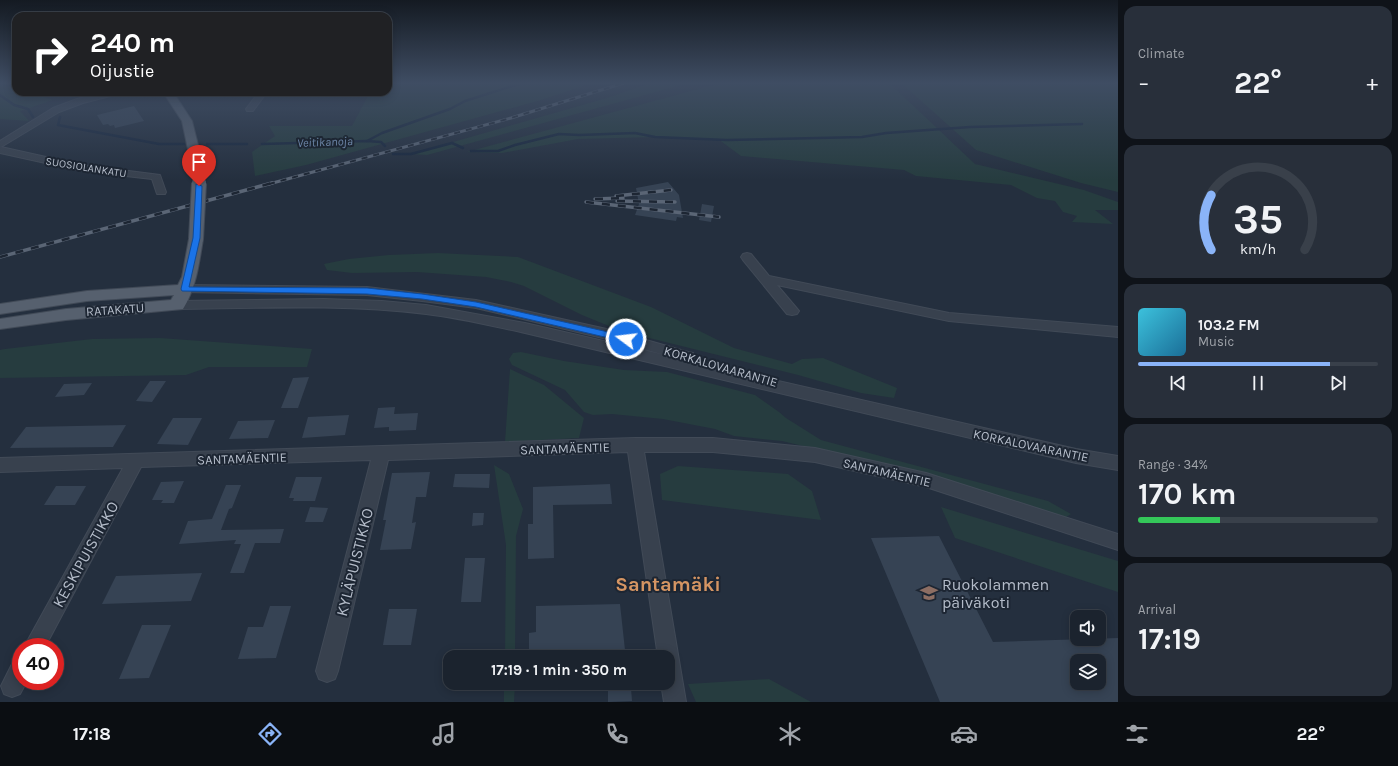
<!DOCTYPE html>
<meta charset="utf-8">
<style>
body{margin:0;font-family:Karla,sans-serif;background:#282f3a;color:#f1f3f6;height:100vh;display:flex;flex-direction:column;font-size:15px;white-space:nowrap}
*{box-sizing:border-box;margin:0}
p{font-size:13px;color:#a0a4aa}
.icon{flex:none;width:22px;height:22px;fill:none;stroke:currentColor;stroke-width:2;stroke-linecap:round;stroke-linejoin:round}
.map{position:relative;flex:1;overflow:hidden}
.details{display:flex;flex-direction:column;gap:6px;padding:6px;background:#0f1319;width:280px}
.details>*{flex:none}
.hud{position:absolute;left:12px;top:12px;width:380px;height:84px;border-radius:12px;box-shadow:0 2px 10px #0003,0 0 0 1px #39404a;background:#202124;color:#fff;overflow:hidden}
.buttons{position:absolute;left:1070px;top:610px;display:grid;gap:8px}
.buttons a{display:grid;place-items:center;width:36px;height:36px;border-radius:8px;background:#1b232e;box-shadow:0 2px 10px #0003,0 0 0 1px #39404a;font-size:20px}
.speed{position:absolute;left:12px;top:638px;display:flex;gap:8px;font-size:20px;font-weight:700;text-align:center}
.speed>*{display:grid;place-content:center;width:52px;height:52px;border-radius:50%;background:#1b232e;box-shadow:0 2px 10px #0003,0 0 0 1px #39404a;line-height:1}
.speed .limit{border:6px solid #d22;background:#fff;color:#111}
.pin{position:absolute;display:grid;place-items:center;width:34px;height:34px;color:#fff;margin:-41px -17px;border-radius:50% 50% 50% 0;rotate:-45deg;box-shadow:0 0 4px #0007}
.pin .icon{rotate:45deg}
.me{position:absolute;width:44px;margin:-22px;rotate:285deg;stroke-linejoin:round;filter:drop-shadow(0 0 3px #0008)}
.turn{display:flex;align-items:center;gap:14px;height:84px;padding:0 12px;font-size:18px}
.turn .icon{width:52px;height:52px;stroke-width:2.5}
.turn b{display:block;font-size:28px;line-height:34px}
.big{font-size:30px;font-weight:700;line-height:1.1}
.details .card{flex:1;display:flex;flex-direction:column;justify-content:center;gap:6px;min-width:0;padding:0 14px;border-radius:12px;background:#282f3a}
.details .dial{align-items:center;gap:0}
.dial svg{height:104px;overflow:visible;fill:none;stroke:#39404a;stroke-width:7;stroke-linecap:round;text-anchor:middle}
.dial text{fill:#f1f3f6;stroke:none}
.song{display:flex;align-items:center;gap:12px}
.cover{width:48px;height:48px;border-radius:6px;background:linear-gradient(135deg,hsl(190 70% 55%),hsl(200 70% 35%))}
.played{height:4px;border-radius:2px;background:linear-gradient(90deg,#8ab4f8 80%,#39404a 80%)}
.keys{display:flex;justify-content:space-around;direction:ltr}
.heat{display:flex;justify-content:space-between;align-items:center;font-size:22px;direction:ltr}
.charge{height:6px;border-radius:3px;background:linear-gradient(90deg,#34c759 34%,#39404a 0)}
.trip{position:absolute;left:443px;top:650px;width:232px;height:40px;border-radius:12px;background:#1b232e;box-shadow:0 2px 10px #0003,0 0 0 1px #39404a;font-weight:700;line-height:40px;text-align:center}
.menu{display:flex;height:64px;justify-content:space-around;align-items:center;background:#0b0e12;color:#a0a4aa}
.menu .icon{width:28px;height:28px}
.menu .selected{color:#8ab4f8}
.menu b{font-size:18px;color:#f1f3f6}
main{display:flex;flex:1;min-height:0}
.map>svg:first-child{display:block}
</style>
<main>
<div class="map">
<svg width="1118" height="702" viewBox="0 0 1118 702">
<rect width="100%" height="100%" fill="#242f3e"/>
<g fill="#263c3f">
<path d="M388,82H595L541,100L306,165L255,176L252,152L275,136L269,126H352L370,92H388Z"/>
<path d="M653,82H692L427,155L411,154L607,98Z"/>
<path d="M724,82H888L975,164L1084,190L1118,202V210H1095L1113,224L1072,222L1077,216L1063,212L1055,201L1037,198L1011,185L916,176L904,170L741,156L718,139L655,137L578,139L502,153L467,152Z"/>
<path d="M900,82H1118V192L1081,183L976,150Z"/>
<path d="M0,84L16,89V92H27L53,100L20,111L29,121L0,119Z"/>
<path d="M438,253L518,257L651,307L734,348L792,364L802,359L823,358L897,388L894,398L861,393L798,375L621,331L582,315L524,286L511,282L486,277L417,272L352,273L327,270L324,264L349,259L389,255Z"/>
<path d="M160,338L312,349L307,367H209L186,375L0,378V350L5,349L92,339Z"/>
<path d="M521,352L564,361L624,370L667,372L755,395L779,412L786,418L821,440L1048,501L1071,514L1066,517L887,466L782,441L734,436L715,429L663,419L612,414L593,415L584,412L565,390L512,365L509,359L513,353Z"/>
<path d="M510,369L544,385L584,418L579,438L505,442Z"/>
<path d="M494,465L509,474L523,509L516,536L515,657H505L506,545Z"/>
<path d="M678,466L788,474L812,491L821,520L662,500L660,474Z"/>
<path d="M941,507L1118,561V592L955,538Z"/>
<path d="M769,679L811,702H696L688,684Z"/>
<path d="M504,683H515L514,702H504Z"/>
</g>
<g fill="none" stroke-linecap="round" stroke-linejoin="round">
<g stroke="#17263c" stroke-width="2.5">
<path d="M0,95L14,105L28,109L33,117"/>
<path d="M60,117L58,125L159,144H184"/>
<path d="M367,141L382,133L450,109L465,101L525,82"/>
<path d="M207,144H247"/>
<path d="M262,144L367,141L381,142L385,146"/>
<path d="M471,151H498L515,145L559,134L579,135L635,133L655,137L727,140L862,137L886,133L970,127L1082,124"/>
<path d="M393,154H411L452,143L463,148"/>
</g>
</g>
<g fill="#364354" fill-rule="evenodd">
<path d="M134,106L144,121L115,128L114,125L110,126L108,124L103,125L97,115Z"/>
<path d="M668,182L679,195L683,218L677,217L676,221L635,215L639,204L636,188Z"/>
<path d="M702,204L714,206L711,222L699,220Z"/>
<path d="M309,377L298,408H281L293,378Z"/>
<path d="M150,381H166L152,402L136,401Z"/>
<path d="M92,383L84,395L55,397L64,384Z"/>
<path d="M395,407L394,414L418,413L416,430L389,431V427L374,428L378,408Z"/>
<path d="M349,415L345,435L302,438L308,417Z"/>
<path d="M173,418H202L188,445L157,444Z"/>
<path d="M275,420L268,438L229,439L238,421Z"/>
<path d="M126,425L113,447L10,448L26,427Z"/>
<path d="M430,472L426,497H416L412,523L416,522L411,549L380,550L386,520H383L392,473Z"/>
<path d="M455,474H490L489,488L453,487Z"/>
<path d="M296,477H322L315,501H293L294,498H289Z"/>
<path d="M184,481L174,503H161L163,500H152L161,482Z"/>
<path d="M610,484L612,504L553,505L554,558L528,559V524H533V487Z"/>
<path d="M226,485H241L232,508L229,509L221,530L284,529L280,543H255L244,573H230L241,544H234L236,540L179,544L188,521L212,519Z"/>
<path d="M56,486H86L75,505H44Z"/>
<path d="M310,507L328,508L323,522H305Z"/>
<path d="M473,513H484L483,525L472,526Z"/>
<path d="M939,536L993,642L1118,638V702H940L871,538ZM1077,661H1099V683H1077Z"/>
<path d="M465,558H485L481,602H461Z"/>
<path d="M202,573L191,601L102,604L116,576Z"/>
<path d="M620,604L625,650H617L618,657H605L604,652L573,653V657H560V651L529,652V633L536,632V606Z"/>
<path d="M270,606H291L276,658L238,659L248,627H263Z"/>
<path d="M389,609H417L411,645H383Z"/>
<path d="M142,625H171L149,678L119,679Z"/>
<path d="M631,688L632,701L608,702V689Z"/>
</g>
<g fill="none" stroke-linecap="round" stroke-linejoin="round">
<g stroke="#414a57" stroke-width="2">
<g id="minor">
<path d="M105,92H119L118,94L83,103L59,112L1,147L82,165L160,175L166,192L165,194H157L152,179L82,171L0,153V141L53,108L77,99Z"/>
<path d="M259,92H267L253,111H247L246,109Z"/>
<path d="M747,253L751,254L769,276L949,313L1118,327V337L949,321L777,285L799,311L797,314L792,315L787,314L743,260L741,257L743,254Z"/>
<path d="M185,285L367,287L476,300L611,330L688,352L693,353L695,357L691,361L1076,449L1118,456V470L1076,463L525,333C492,326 460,318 426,314C344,304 260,308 177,309L172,308L171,305L172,302L177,301L324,299L382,301L426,305L525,323L665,355L611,340L476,308L422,301L367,295L181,292L179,289L181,286Z"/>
<path d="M635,438H713L815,448L926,473L1118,534V550L926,487L815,462L713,452H644L686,702H664L661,683H668V657H658L628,452L388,460L338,671L335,679L327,682L319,679L316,671L371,460L141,467L45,647H24L123,468L0,472V458Z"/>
<path d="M21,659V681H27L20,694L12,697L4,694L1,686L13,662Z"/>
</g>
</g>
<g stroke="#414a57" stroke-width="2">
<g id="major">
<path d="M163,92H173L192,121L205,173L203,176H195L193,173L182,121Z"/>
<path d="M196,235L201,236L203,239C199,264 196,288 183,309L66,320L0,329V319L66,309L171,300L174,295L87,301L0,314V304L87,291L178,285L182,277L189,239L191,236Z"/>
</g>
</g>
<use href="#minor" fill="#38414e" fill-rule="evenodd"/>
<use href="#major" fill="#56606e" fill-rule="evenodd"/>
<g stroke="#5a6575" stroke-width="3">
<path id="rail-far1" d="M269,184L511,118L627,82"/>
</g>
<g stroke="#5a6575" stroke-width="3.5">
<g id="rail">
<path d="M616,196L671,190"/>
<path d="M595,199L623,198"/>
<path d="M617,201L675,202"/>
<path d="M586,202L719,217"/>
<path d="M0,257L272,183"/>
</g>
</g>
<use href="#rail-far1" stroke="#1d2633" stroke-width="2" stroke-dasharray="6" stroke-linecap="butt"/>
<use href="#rail" stroke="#1d2633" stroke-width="2.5" stroke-dasharray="8" stroke-linecap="butt"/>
<g stroke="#414a57" stroke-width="12" stroke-linecap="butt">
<path id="major-bridge-far1" d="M199,184V173"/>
</g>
<g stroke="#414a57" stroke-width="16" stroke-linecap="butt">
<path id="major-bridge" d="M196,239L199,183"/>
</g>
<use href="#major-bridge-far1" stroke="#56606e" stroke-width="11"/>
<use href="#major-bridge" stroke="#56606e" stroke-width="14"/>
</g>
<linearGradient id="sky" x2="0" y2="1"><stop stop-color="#141a22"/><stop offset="0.46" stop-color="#3f4d63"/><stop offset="1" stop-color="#3f4d63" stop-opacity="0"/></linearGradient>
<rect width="1118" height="180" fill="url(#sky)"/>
<path fill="#1a73e8" stroke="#114b97" d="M196,184L202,186L200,238L189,287L367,288L422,294L476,302L626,336L630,339L626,342L476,307L422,299L367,294L182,291L181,289L193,238Z"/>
<defs>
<g id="school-bare" transform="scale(1.38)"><path d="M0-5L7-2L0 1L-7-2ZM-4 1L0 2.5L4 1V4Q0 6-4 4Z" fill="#8d6e63" stroke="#1d2633" stroke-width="2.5" paint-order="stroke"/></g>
</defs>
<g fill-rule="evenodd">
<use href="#school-bare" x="929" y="593"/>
</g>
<g text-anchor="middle" stroke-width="4" stroke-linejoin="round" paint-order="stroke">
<g font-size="11" fill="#b4bcc9" stroke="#1d2633">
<text transform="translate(86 167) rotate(9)" y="4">SUOSIOLANKATU</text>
</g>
<g font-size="12" font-style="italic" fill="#6d86a8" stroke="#1d2633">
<text transform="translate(325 142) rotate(-2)" y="4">Veitikanoja</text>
</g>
<g font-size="13" fill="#b4bcc9" stroke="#1d2633">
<text transform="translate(115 309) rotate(-4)" y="5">RATAKATU</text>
<text transform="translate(721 366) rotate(16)" y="5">KORKALOVAARANTIE</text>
<text transform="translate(1031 445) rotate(12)" y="5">KORKALOVAARANTIE</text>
<text transform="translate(565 448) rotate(-2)" y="5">SANTAMÄENTIE</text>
<text transform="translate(242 458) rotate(-2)" y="5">SANTAMÄENTIE</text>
<text transform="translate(887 472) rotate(13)" y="5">SANTAMÄENTIE</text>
</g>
<g font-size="16" fill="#b4bcc9" stroke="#1d2633">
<text transform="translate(85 554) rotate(-61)" y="6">KESKIPUISTIKKO</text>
<text transform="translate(354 562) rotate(-76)" y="6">KYLÄPUISTIKKO</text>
</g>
<g font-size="16" fill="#b4bcc9" stroke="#1d2633" text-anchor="start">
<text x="942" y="590">Ruokolammen<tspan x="942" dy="18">päiväkoti</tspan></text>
</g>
<g font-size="20" font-weight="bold" fill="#d59563" stroke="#1d2633">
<text x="668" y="591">Santamäki</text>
</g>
</g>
</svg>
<div class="buttons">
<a><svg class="icon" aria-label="sound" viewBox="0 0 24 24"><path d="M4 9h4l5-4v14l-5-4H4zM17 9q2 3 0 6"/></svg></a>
<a><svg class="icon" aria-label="layers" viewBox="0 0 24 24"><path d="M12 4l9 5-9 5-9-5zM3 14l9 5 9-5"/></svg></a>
</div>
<div class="speed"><div class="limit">40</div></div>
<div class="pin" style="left:199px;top:186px;background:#d93025"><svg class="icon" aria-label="arrive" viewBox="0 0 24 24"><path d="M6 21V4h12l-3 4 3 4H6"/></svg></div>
<svg class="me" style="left:626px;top:339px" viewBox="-20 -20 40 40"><circle r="17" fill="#1a73e8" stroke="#fff" stroke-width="3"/><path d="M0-11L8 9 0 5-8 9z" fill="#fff"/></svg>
<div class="trip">17:19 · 1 min · 350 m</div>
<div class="hud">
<div class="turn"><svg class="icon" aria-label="right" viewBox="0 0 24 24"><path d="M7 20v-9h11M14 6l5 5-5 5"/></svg><div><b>240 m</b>Oijustie</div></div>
</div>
</div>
<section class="details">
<div class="card"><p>Climate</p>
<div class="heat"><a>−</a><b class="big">22°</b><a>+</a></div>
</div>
<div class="card dial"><svg viewBox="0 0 100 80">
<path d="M14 69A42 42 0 1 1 86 69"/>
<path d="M14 69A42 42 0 0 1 14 27" stroke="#8ab4f8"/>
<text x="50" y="56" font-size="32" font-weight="700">35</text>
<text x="50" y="72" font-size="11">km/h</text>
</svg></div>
<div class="card">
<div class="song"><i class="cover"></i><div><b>103.2 FM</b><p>Music</p></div></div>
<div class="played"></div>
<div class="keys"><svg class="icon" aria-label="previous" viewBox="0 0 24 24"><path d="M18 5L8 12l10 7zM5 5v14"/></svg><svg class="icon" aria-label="pause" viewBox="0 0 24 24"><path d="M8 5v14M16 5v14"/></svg><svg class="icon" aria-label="next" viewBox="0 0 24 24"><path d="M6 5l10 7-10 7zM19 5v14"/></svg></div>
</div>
<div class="card"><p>Range · 34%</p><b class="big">170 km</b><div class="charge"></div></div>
<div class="card"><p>Arrival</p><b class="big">17:19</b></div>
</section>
</main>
<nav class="menu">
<b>17:18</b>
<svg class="icon selected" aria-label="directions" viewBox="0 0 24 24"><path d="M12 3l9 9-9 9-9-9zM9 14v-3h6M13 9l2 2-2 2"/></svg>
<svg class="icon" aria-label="music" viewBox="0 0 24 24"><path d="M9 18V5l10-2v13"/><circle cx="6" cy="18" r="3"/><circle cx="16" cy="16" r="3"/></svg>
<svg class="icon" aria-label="phone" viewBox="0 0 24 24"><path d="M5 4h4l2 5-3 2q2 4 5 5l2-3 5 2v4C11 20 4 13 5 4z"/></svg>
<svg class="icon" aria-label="climate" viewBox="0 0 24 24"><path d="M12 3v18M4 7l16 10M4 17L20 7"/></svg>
<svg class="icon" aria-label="car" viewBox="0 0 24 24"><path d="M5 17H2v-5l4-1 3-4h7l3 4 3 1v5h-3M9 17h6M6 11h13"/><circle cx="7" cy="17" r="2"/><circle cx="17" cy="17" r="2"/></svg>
<svg class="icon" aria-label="filters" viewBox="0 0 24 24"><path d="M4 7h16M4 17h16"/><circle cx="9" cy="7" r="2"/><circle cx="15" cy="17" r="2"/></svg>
<b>22°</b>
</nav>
